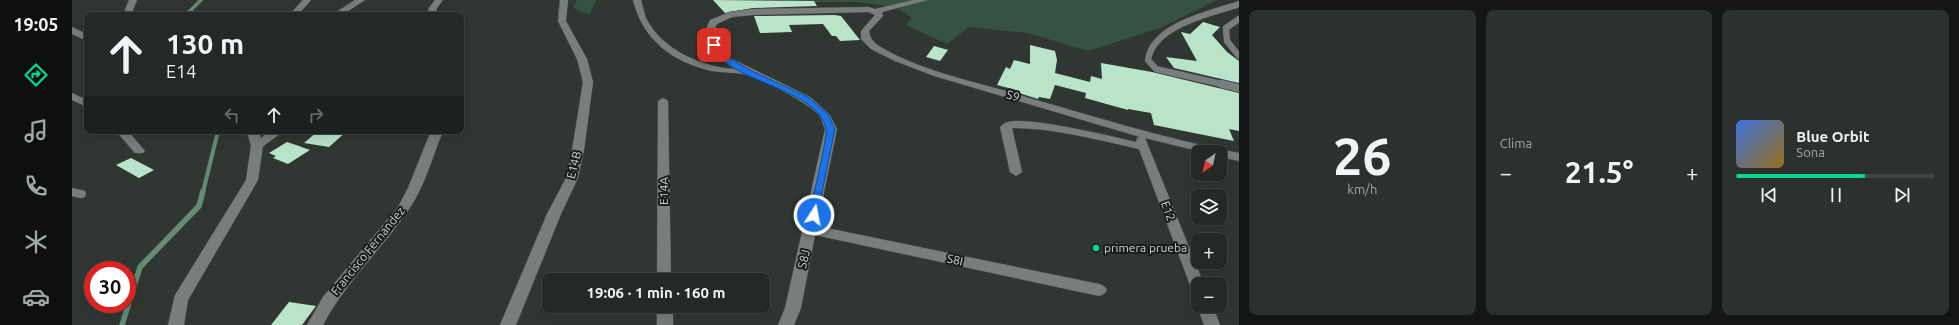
<!DOCTYPE html>
<html lang="es">
<meta charset="utf-8">
<style>
body{margin:0;font-family:Ubuntu,sans-serif;background:#2c302e;color:#f1f3f6;height:100vh;display:flex;flex-direction:column;font-size:15px;white-space:nowrap}
*{box-sizing:border-box;margin:0}
p{font-size:13px;color:#a3a6a7}
.icon{flex:none;width:22px;height:22px;fill:none;stroke:currentColor;stroke-width:2;stroke-linecap:round;stroke-linejoin:round}
.map{position:relative;flex:1;overflow:hidden}
.sheet{display:flex;flex-direction:column;gap:10px;padding:10px;background:#141615;width:720px}
.sheet>*{flex:none}
.guide{position:absolute;left:12px;top:12px;width:380px;height:122px;border-radius:8px;box-shadow:0 4px 16px #0002,0 0 0 1px #414443;background:#242826;color:#f1f3f6;overflow:hidden}
.needle{width:26px;rotate:214deg}
.fabs{position:absolute;left:1119px;top:145px;display:grid;gap:8px}
.fabs a{display:grid;place-items:center;width:36px;height:36px;border-radius:8px;background:#242826;box-shadow:0 4px 16px #0002,0 0 0 1px #414443;font-size:20px}
.speed{position:absolute;left:12px;top:261px;display:flex;gap:8px;font-size:20px;font-weight:700;text-align:center}
.speed>*{display:grid;place-content:center;width:52px;height:52px;border-radius:50%;background:#242826;box-shadow:0 4px 16px #0002,0 0 0 1px #414443;line-height:1}
.speed .limit{border:6px solid #d22;background:#fff;color:#111}
.pin{position:absolute;display:grid;place-items:center;width:34px;height:34px;color:#fff;margin:-17px;border-radius:8px;box-shadow:0 2px 6px #0006}
.me{position:absolute;width:44px;margin:-22px;rotate:11deg;stroke-linejoin:round;filter:drop-shadow(0 0 3px #0008)}
.turn{display:flex;align-items:center;gap:14px;height:84px;padding:0 16px;font-size:18px}
.turn .icon{width:52px;height:52px;stroke-width:2.5}
.turn b{display:block;font-size:28px;line-height:34px}
.lanes{display:flex;align-items:center;height:38px;padding:0 16px;background:#0003;justify-content:center;gap:20px;direction:ltr}
.lanes .off{opacity:.35}
.big{font-size:30px;font-weight:600;line-height:1.1}
.sheet .card{flex:1;display:flex;flex-direction:column;justify-content:center;gap:6px;min-width:0;padding:0 14px;border-radius:8px;background:#2c302e}
.sheet .dial{align-items:center;gap:0}
.dial b{font-size:52px;line-height:1}
.song{display:flex;align-items:center;gap:12px}
.cover{width:48px;height:48px;border-radius:6px;background:linear-gradient(135deg,hsl(220 70% 55%),hsl(40 70% 35%))}
.played{height:4px;border-radius:2px;background:linear-gradient(90deg,#00d98c 65%,#414443 65%)}
.keys{display:flex;justify-content:space-around;direction:ltr}
.heat{display:flex;justify-content:space-between;align-items:center;font-size:22px;direction:ltr}
.sheet .tiles{flex:1;display:grid;gap:10px;grid-template-columns:repeat(3,1fr)}
.trip{position:absolute;left:470px;top:273px;width:228px;height:40px;border-radius:8px;background:#242826;box-shadow:0 4px 16px #0002,0 0 0 1px #414443;font-weight:600;line-height:40px;text-align:center}
main{display:flex;flex:1;min-height:0}
.tab-bar{display:flex;flex-direction:column;width:72px;justify-content:space-around;align-items:center;background:#0e100f;color:#a3a6a7}
.tab-bar .icon{width:28px;height:28px}
.tab-bar .current{color:#00d98c}
.tab-bar b{font-size:18px;color:#f1f3f6}
.map>svg:first-child{display:block}
</style>
<main>
<nav class="tab-bar">
<b>19:05</b>
<svg class="icon current" aria-label="directions" viewBox="0 0 24 24"><path d="M12 3l9 9-9 9-9-9zM9 14v-3h6M13 9l2 2-2 2"/></svg>
<svg class="icon" aria-label="music" viewBox="0 0 24 24"><path d="M9 18V5l10-2v13"/><circle cx="6" cy="18" r="3"/><circle cx="16" cy="16" r="3"/></svg>
<svg class="icon" aria-label="phone" viewBox="0 0 24 24"><path d="M5 4h4l2 5-3 2q2 4 5 5l2-3 5 2v4C11 20 4 13 5 4z"/></svg>
<svg class="icon" aria-label="climate" viewBox="0 0 24 24"><path d="M12 3v18M4 7l16 10M4 17L20 7"/></svg>
<svg class="icon" aria-label="car" viewBox="0 0 24 24"><path d="M5 17H2v-5l4-1 3-4h7l3 4 3 1v5h-3M9 17h6M6 11h13"/><circle cx="7" cy="17" r="2"/><circle cx="17" cy="17" r="2"/></svg>
</nav>
<div class="map">
<svg width="1167" height="325" viewBox="0 0 1167 325">
<rect width="100%" height="100%" fill="#303632"/>
<g fill="#365242">
<path d="M505,0H524L517,15L501,8Z"/>
<path d="M709,0H1145L1088,28L1016,51L956,33L897,27L875,44L834,25L840,18L823,7L785,2H713Z"/>
</g>
<g fill="none" stroke-linecap="round" stroke-linejoin="round">
<path stroke="#648c75" stroke-width="3.5" d="M115,14L129,0"/>
<path stroke="#648c75" stroke-width="4" d="M131,192L146,131"/>
<path stroke="#648c75" stroke-width="5.5" d="M50,325L68,267L127,206L131,191"/>
</g>
<g fill="#b9e4ca">
<path d="M641,0L742,1L745,6L681,8L653,13Z"/>
<path d="M763,15L769,16L788,40L768,41L764,36H760L751,24L717,25L720,32L688,33L682,16Z"/>
<path d="M1131,22L1148,27L1140,35L1155,52L1167,61V83L1102,68L1094,57L1125,61L1109,32L1118,34Z"/>
<path d="M958,45L983,51L985,60L983,73L1018,82L1019,76L1030,79L1029,63L1080,72L1167,93V131L1157,129L1162,141L1082,125L1079,113L1056,109V110L1013,98L1014,93L983,85L978,99L967,97L966,99L947,93L948,91L925,85L934,67L938,69L942,60L958,64Z"/>
<path d="M862,46L876,50L868,61L854,57Z"/>
<path d="M246,131H275L257,147L232,143Z"/>
<path d="M215,142L224,145L238,150L216,164L201,158L204,156L197,153Z"/>
<path d="M59,158L82,170L67,178L44,165Z"/>
<path d="M217,302L244,306L230,325H199Z"/>
</g>
<g fill="none" stroke-linecap="round" stroke-linejoin="round">
<g stroke="#4c514e" stroke-width="7">
<g id="lane-far1">
<path d="M1167,19L1154,28L1155,41L1167,56"/>
<path d="M1154,85L1084,69L1076,60C1081,25 1138,14 1167,4"/>
</g>
</g>
<g stroke="#4c514e" stroke-width="8">
<g id="lane">
<path d="M1150,84L1167,88"/>
<path d="M185,146L205,131"/>
</g>
</g>
<g stroke="#4c514e" stroke-width="1">
<g id="street">
<path d="M57,0H65L59,15H51Z"/>
<path d="M283,0H293L270,15H260Z"/>
<path d="M363,0H371L365,8L363,15H355L357,8Z"/>
<path d="M488,0H496L494,21L515,59L521,82L512,150L506,178L489,214L444,325H428L475,214L494,178L500,150L511,82L505,59L486,21Z"/>
<path d="M561,0H569C571,6 572,13 574,18C590,50 630,67 663,69C648,60 639,49 633,32L638,20L658,12L681,9L797,7L803,9L841,0H856L810,12L811,16L797,31C798,38 801,42 807,46C847,70 896,80 941,93C1016,115 1091,138 1167,153V161L1148,157V152H1130L1073,138L1132,284H1126V295L1121,293L1067,149C1025,140 983,128 940,128L950,172L944,176L938,172L928,127C930,125 931,124 933,123C949,114 1042,137 1064,142L1065,138L1068,137L862,76L823,61L799,49L789,39V31L803,15L796,12L681,15L660,17L645,24L641,32L646,44L658,58L738,97L757,114L765,129L745,226L1027,284L1032,286L1035,290L1032,294L1027,296L743,235L729,308L722,325H706L713,308L753,129C751,125 750,119 747,115C738,104 691,79 676,75C665,72 651,73 640,71C600,62 571,40 561,0Z"/>
<path d="M0,93L15,100V107L0,100Z"/>
<path d="M591,98L596,101L599,280H585L586,101Z"/>
<path d="M44,131H56L73,151L71,153H63Z"/>
<path d="M175,131H187L191,146L186,180L116,300L112,325H96L103,295L174,180L179,146Z"/>
<path d="M359,131H371C360,158 352,189 335,212C308,251 273,283 251,325H235L251,297L326,207L336,188Z"/>
<path d="M0,188L13,191L14,194L13,197L8,198L0,196Z"/>
<path d="M1126,305V306H1141L1148,325H1132L1125,306Z"/>
<rect x="585" y="306" width="16" height="19"/>
</g>
</g>
<g stroke="#4c514e" stroke-width="1">
<g id="secondary">
<path d="M231,0H239L226,15H217Z"/>
<path d="M0,27L15,34V41L0,34Z"/>
</g>
</g>
<use href="#lane-far1" stroke="#787e7b" stroke-width="6"/>
<use href="#lane" stroke="#787e7b" stroke-width="8"/>
<use href="#street" fill="#787e7b" fill-rule="evenodd"/>
<use href="#secondary" fill="#787e7b" fill-rule="evenodd"/>
</g>
<path fill="#1a73e8" stroke="#114b97" d="M640,44H645L657,58L680,71L736,97L756,114L763,129L745,217H738L737,215C740,202 756,136 754,128C746,93 676,83 652,61C647,57 644,51 640,47Z"/>
<circle fill="#00d98c" stroke="#1a1c1b" stroke-width="1.5" cx="1024" cy="248" r="4"/>
<g text-anchor="middle" stroke-width="4" stroke-linejoin="round" paint-order="stroke">
<g font-size="12" fill="#d3d6d4" stroke="#1a1c1b">
<text transform="translate(941 96) rotate(16)" y="4">S9</text>
<text transform="translate(502 165) rotate(-76)" y="4">E14B</text>
<text transform="translate(592 191) rotate(-90)" y="4">E14A</text>
<text transform="translate(1096 211) rotate(69)" y="4">E12</text>
<text transform="translate(296 251) rotate(-51)" y="4">Francisco Fernandez</text>
<text transform="translate(732 259) rotate(-77)" y="4">S8J</text>
<text transform="translate(883 260) rotate(12)" y="4">S8I</text>
</g>
<g font-size="12" fill="#d3d6d4" stroke="#1a1c1b" text-anchor="start">
<text x="1032" y="252">primera prueba</text>
</g>
</g>
</svg>
<div class="fabs">
<a><svg class="needle" viewBox="-14 -14 28 28"><path d="M0-13l5 13h-10z" fill="#e53935"/><path d="M0 13l5-13h-10z" fill="#a3a6a7"/></svg></a>
<a><svg class="icon" aria-label="layers" viewBox="0 0 24 24"><path d="M12 4l9 5-9 5-9-5zM3 14l9 5 9-5"/></svg></a>
<a>+</a>
<a>−</a>
</div>
<div class="speed"><div class="limit">30</div></div>
<div class="pin" style="left:642px;top:45px;background:#d93025"><svg class="icon" aria-label="arrive" viewBox="0 0 24 24"><path d="M6 21V4h12l-3 4 3 4H6"/></svg></div>
<svg class="me" style="left:742px;top:215px" viewBox="-20 -20 40 40"><circle r="17" fill="#1a73e8" stroke="#fff" stroke-width="3"/><path d="M0-11L8 9 0 5-8 9z" fill="#fff"/></svg>
<div class="trip">19:06 · 1 min · 160 m</div>
<div class="guide">
<div class="turn"><svg class="icon" aria-label="ahead" viewBox="0 0 24 24"><path d="M12 20V5M6 11l6-6 6 6"/></svg><div><b>130 m</b>E14</div></div>
<div class="lanes"><svg class="icon off" aria-label="left" viewBox="0 0 24 24"><path d="M17 20v-9H6M10 6l-5 5 5 5"/></svg><svg class="icon" aria-label="ahead" viewBox="0 0 24 24"><path d="M12 20V5M6 11l6-6 6 6"/></svg><svg class="icon off" aria-label="right" viewBox="0 0 24 24"><path d="M7 20v-9h11M14 6l5 5-5 5"/></svg></div>
</div>
</div>
<section class="sheet">
<div class="tiles">
<div class="card dial"><b>26</b><p>km/h</p></div>
<div class="card"><p>Clima</p>
<div class="heat"><a>−</a><b class="big">21.5°</b><a>+</a></div>
</div>
<div class="card">
<div class="song"><i class="cover"></i><div><b>Blue Orbit</b><p>Sona</p></div></div>
<div class="played"></div>
<div class="keys"><svg class="icon" aria-label="previous" viewBox="0 0 24 24"><path d="M18 5L8 12l10 7zM5 5v14"/></svg><svg class="icon" aria-label="pause" viewBox="0 0 24 24"><path d="M8 5v14M16 5v14"/></svg><svg class="icon" aria-label="next" viewBox="0 0 24 24"><path d="M6 5l10 7-10 7zM19 5v14"/></svg></div>
</div>
</div>
</section>
</main>
